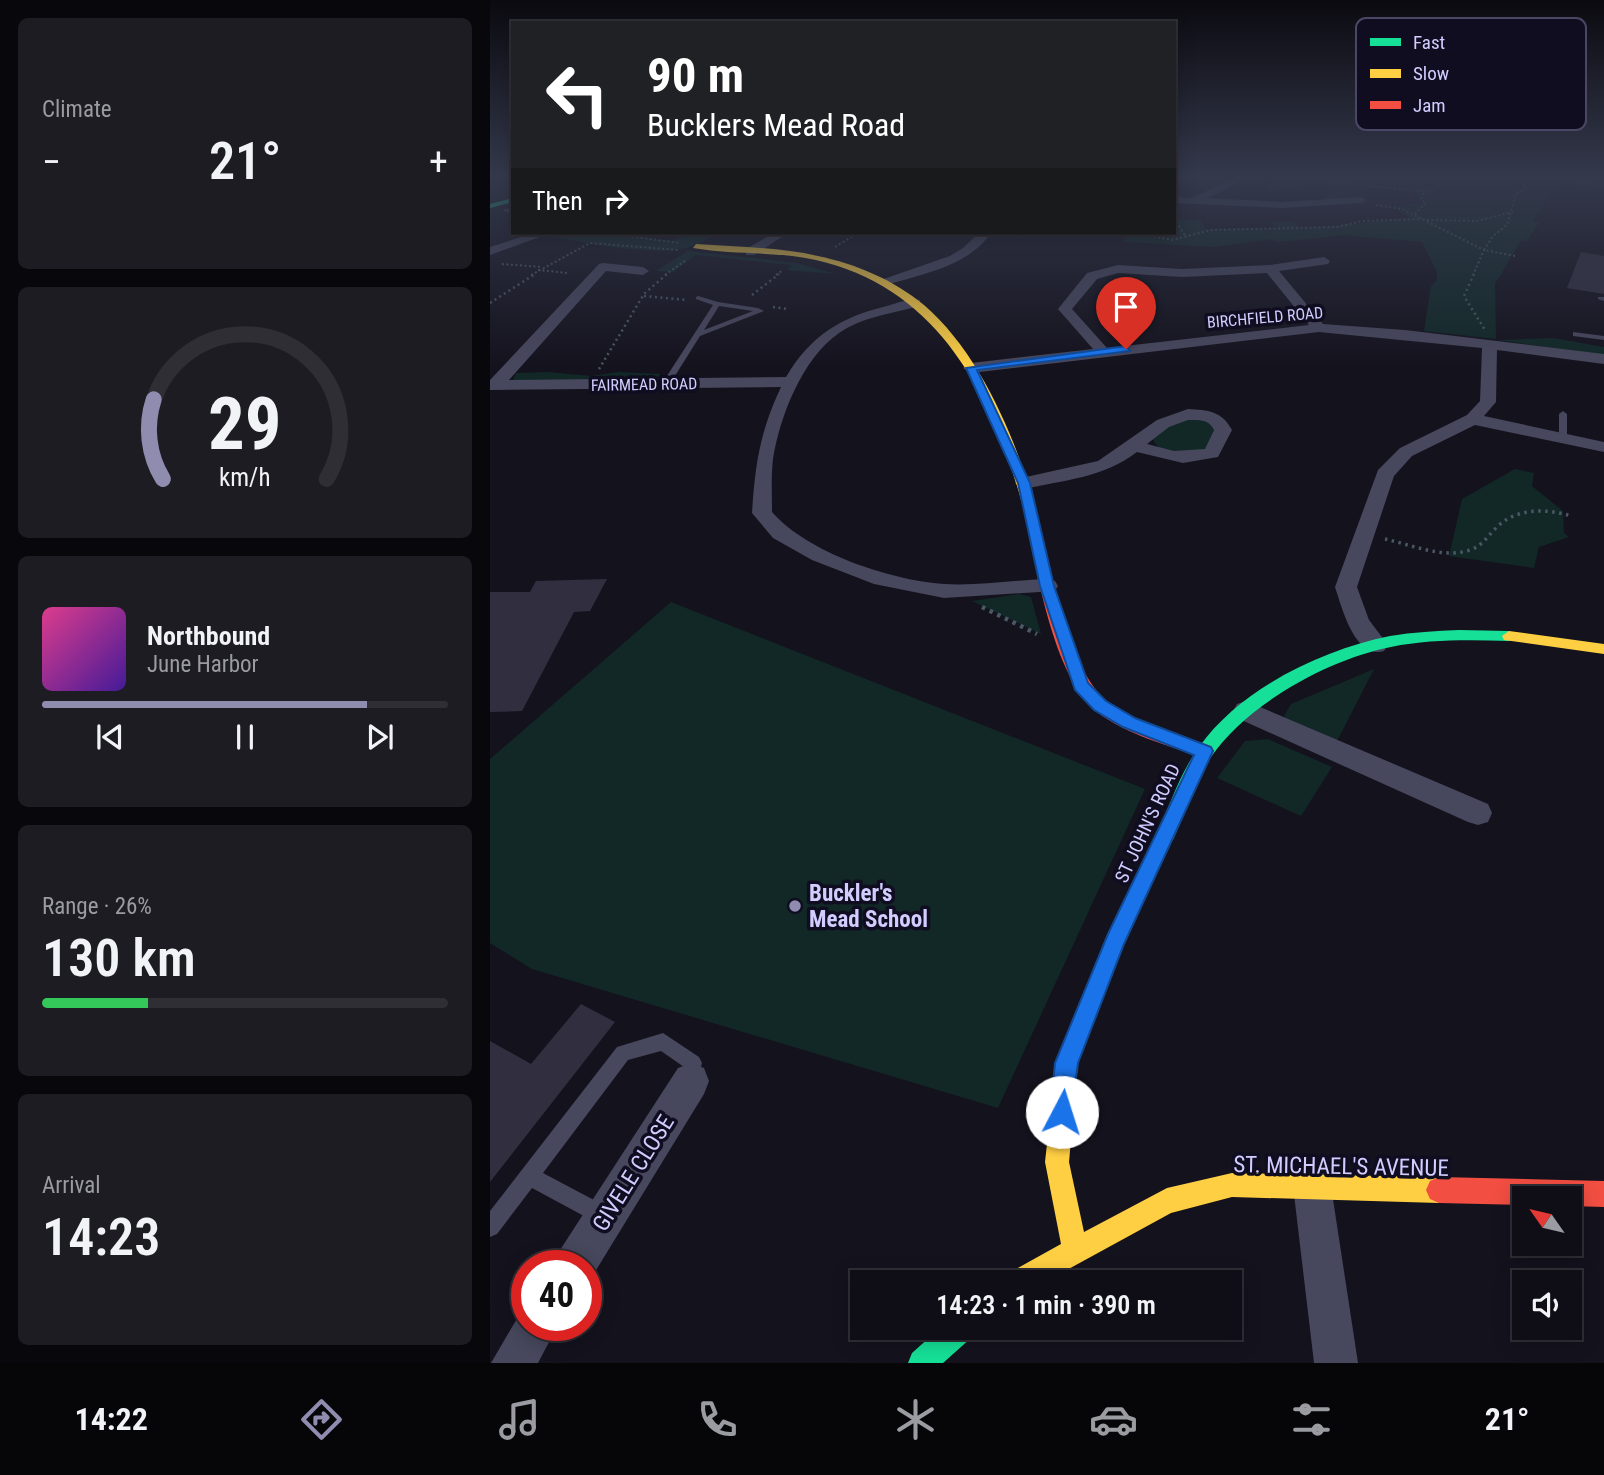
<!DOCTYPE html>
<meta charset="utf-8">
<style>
body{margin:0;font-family:"Roboto Condensed",sans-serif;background:#1d1c23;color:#f1f3f6;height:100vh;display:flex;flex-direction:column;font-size:26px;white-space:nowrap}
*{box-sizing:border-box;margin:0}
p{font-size:23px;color:#9b9ca1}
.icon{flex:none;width:38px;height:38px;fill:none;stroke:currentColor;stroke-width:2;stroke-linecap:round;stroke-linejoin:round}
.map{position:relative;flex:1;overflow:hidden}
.panel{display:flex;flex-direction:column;gap:18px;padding:18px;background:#08080c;width:490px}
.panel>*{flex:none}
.guide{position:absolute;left:21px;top:21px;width:665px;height:214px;border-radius:0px;box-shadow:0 4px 18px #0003,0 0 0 2px #2f2e35;background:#202124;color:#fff;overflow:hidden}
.needle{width:46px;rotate:304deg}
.buttons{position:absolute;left:1022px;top:1186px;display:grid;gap:14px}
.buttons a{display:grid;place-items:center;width:70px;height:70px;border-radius:0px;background:#0f0e16;box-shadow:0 4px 18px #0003,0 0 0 2px #2f2e35;font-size:35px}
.speed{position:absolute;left:21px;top:1250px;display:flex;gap:14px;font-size:35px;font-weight:700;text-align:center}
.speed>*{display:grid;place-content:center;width:91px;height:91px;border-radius:50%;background:#0f0e16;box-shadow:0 4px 18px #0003,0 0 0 2px #2f2e35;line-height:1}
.speed .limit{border:10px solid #d22;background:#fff;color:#111}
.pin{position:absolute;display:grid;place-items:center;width:60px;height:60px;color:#fff;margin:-72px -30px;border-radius:50% 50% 50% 0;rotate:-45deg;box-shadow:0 0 7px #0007}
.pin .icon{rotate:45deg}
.me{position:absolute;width:77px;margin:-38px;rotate:5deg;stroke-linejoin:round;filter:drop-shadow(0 0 5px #0008)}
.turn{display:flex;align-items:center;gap:24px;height:147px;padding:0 21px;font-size:32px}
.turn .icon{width:91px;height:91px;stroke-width:2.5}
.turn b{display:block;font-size:49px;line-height:60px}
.then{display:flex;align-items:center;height:66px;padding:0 21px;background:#0003;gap:14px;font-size:26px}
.big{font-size:52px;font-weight:600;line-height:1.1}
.panel .tile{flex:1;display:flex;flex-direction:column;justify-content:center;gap:10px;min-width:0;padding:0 24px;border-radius:10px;background:#1d1c23}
.panel .dial{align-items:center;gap:0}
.dial svg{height:182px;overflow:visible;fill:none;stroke:#2f2e35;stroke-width:7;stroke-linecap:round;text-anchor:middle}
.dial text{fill:#f1f3f6;stroke:none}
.song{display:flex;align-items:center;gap:21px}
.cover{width:84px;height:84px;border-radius:10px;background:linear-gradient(135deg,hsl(330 70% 55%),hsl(260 70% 35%))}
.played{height:7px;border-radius:4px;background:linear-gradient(90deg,#8f8cb0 80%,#2f2e35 80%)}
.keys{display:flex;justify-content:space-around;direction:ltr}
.heat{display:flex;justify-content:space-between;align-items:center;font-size:38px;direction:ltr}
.charge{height:10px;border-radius:5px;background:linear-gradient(90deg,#34c759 26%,#2f2e35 0)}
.trip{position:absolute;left:360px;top:1270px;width:392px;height:70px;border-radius:0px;background:#0f0e16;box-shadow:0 4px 18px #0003,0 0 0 2px #2f2e35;font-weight:600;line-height:70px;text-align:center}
.tab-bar{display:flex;height:112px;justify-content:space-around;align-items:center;background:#060609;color:#9b9ca1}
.tab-bar .icon{width:49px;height:49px}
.tab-bar .active{color:#8f8cb0}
.tab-bar b{font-size:32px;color:#f1f3f6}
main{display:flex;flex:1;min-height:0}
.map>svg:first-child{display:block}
</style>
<main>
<section class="panel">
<div class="tile"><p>Climate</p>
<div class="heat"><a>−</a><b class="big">21°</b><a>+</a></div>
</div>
<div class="tile dial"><svg viewBox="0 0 100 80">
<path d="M14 69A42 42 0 1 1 86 69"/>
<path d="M14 69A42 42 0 0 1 10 34" stroke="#8f8cb0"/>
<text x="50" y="56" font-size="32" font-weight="700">29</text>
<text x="50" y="72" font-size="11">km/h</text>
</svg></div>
<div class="tile">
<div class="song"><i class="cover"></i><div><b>Northbound</b><p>June Harbor</p></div></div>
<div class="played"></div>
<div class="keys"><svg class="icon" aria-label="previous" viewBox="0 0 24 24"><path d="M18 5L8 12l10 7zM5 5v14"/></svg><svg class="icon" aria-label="pause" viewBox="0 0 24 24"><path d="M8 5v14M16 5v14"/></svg><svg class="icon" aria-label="next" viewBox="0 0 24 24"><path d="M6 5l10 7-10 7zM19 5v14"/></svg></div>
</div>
<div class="tile"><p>Range · 26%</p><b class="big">130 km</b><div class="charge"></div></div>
<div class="tile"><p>Arrival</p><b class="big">14:23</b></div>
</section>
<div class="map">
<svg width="1114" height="1363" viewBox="0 0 1114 1363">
<rect width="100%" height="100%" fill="#14121d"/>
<g fill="#112827">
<path d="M795,176H850L953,189L973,176H1114V190L1068,183L1043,220L1049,223L1037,241L1031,240L1005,284L1006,339L934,331L941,286L947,280V272L932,242L855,235L787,242L780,239L723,247L634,242L635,236L608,233H684L687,220H710L715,229L787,228L782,222L803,221L810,228C847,226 882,221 919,218L903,206L937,202L911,187L855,188L870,196L827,202L848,187Z"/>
<path d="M66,233H117L181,241L205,233H230C219,238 207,245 196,248C161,256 92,243 56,235Z"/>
<path d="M198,251L307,263L345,274L297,270L302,265L206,255L183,272L166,271Z"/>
<path d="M1064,338L1114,347V355L1008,340Z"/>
<path d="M58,372L102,376L127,372L171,374L165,379L28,384L23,380L26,373Z"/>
<path d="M716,418L725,426L716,450C701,457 670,458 663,439L680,421Z"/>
<path d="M1025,469L1044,473L1042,486L1073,511L1074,533L1079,537L1049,547L1044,568L959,556L972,499Z"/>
<path d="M529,594L541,597L551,634L482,601Z"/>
<path d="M181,602L655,789L508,1108L42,969L0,943V759Z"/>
<path d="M884,669L845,745L801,728L794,716L801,704Z"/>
<path d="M778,739L842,767L811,816L727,778L755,741Z"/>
</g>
<g fill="#312f3f">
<path d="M1091,252L1114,256V294L1077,288Z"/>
<path d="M117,579L100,611L84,612L32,711L0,712V592H40L46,581Z"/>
<path d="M91,1004L125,1022L0,1182V1041L41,1064Z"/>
</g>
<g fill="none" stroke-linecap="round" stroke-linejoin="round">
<g stroke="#495864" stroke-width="2" stroke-dasharray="2 2.5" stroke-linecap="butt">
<path d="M694,176L701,187"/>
<path d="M796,176L858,184"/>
<path d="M825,176L841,181"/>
<path d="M1031,176L1035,187"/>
<path d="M1049,176L1114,186"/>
<path d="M856,184L866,176"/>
<path d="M877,186L940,192"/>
<path d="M779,189L788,183L811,188"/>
<path d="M886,205L912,209L994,250L983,275"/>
<path d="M925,214L936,203L931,200L933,194L968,176"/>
<path d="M684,218L696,237"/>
<path d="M937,220L987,221L1023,212"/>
<path d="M115,233L190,243"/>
<path d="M646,233L682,240L721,230L847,227L872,221L932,219"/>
<path d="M345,247L368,233"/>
<path d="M1025,256L994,250L1003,236L1017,225L1026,194L1048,181L1063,180"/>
<path d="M12,264L52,267"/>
<path d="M48,270L78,273"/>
<path d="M41,275L100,243L188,250"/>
<path d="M175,275L196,260"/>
<path d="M286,275L293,270"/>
</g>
<g stroke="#495864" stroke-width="2.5" stroke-dasharray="2 3.5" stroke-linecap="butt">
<path d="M984,274L974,296L995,330"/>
<path d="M262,295L289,274"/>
<path d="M154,296L197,300"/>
<path d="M0,303L45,274"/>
<path d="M283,307L298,309"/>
<path d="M109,369L154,294L177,274"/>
</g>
<path stroke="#495864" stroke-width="3.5" stroke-dasharray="2.5 4.5" stroke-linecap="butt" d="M895,539C922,545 953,559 980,550C992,546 997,537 1005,529C1024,508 1056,508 1081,516"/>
<path stroke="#495864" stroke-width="4.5" stroke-dasharray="3.5 5" stroke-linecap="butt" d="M492,607L547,634"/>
<g fill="#47475d" fill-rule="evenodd">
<path d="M208,296L228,302L268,308L274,311L210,336L178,387H172L171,385L223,305L206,299V297ZM229,306L263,311L214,330Z"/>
<path d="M1108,297H1114V301L1108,299Z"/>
<path d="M1083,332L1114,336V340L1083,336Z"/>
<path d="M1073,411L1077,414V438L1073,441L1069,438V414Z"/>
<path d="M173,1033L209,1057L212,1063L207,1083L201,1086L195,1083L192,1077L194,1067L171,1051L138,1060L53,1173L119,1208L122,1215L119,1222L112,1225L105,1222L42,1188L7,1234L0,1237V1211L127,1047Z"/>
</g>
<g fill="#47475d" fill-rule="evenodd">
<path d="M748,176H761L718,198L792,202L872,197L877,200L872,203L792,208L684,203V197L702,198Z"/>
<path d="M23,208V214L13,211L15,209Z"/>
<path d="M44,233H61L0,255V247Z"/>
<path d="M284,233H298L264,255H256V249Z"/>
<path d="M489,233H501C477,267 434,273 397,285L385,282L460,256L473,248Z"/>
<path d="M834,257L840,261L838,264L789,271L833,324L915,330L1114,354V364L1007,350L1006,402L994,416L1114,442V452L985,425L922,456L904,476L867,587L879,620L898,645L894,651C865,660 852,608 845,587L888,470L910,448L977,415L990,401L992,348L829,332L481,373L473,368L481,363L603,349L568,309L597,273L628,265L692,269L780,265ZM628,273L692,277L777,273L819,325L617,348L582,309L607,279Z"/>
<path d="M113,263L153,267L159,271L153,275L116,271L19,380L296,377C321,335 351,317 397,306C407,303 420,298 430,300V306C403,313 372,317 349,333C312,359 290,416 283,459C281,476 282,494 282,512C318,553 400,580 454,584C487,586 523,580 557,579L565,581L568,586L565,591L454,598L384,584L322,560L283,538L262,513C265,464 270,432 291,387L0,390V380L109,264Z"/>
<path d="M698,409C718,410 732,411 742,430L728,457L693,463L647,452C613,478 574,480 534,489L525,483L527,479L608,461L667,420ZM698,420C709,420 719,419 724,430L715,449L684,451L657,444L679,427Z"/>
<path d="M756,701L998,804L1002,813L998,822L988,825L978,822L747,718L743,711L747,704Z"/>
<path d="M201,1063L214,1068L219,1081L214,1094L100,1280L96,1281V1265H65L70,1250L188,1068Z"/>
<path d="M822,1167L836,1172L841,1186L868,1363H824L803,1186L808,1172Z"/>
<path d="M37,1308V1325H68L48,1363H1L32,1310Z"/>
</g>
<g fill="#16e098" fill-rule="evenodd">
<path d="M23,198V202L0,208V204Z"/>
<path d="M969,630L1019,631L1026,636L1019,641C980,640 940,639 901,647C839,659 757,704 721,757C704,782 696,812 683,840L676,842L669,840L667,834C680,805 690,773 709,747C750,689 831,650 900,636C923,632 946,631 969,630Z"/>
<path d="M450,1328H485L481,1338L453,1363H418L422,1353Z"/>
</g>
<g fill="#ffcf43" fill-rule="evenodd">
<path d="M206,244C247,247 288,247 328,256C366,264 404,280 434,305C491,354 528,443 547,514L545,517H537L535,514C505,400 451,288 326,260C285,251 244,255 203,248Z"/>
<path d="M1019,631L1114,644V654L1014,640L1012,636Z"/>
<path d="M676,826L683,828L685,834L634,944L588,1063L579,1162L594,1232L677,1188L742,1173L949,1177L958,1181L962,1190L958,1199L949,1203L742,1197L681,1213L553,1283H513L517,1274L571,1244L555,1162L566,1063L618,934L669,828Z"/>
</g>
<g fill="#f24e42" fill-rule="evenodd">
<path d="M541,510L547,514C559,565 577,669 618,702C646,725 687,734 721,746L724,751L721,756L715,758C680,746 637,735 607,712C563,677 546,567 535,514Z"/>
<path d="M949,1177L1114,1181V1207L1080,1206V1199H1034V1205L949,1203L940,1199L936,1190L940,1181Z"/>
</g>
</g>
<linearGradient id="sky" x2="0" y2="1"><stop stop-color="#0b0a10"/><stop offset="0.48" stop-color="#34394c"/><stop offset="1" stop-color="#34394c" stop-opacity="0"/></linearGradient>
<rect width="1114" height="367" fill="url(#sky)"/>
<path fill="#1a73e8" stroke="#114b97" stroke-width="2" d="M636,346L640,351L487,370L540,483L564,586L598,683L616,701L645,718L721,747L723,751L634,944L588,1063L580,1121L572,1124L563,1121L560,1112L565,1063L618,934L704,755L633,727L604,710L585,690L550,586L528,483L476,368Z"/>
<circle fill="#8f8cb0" stroke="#100d21" stroke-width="2.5" cx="305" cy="906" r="7"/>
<g text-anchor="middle" stroke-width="7" stroke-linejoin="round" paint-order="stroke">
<g font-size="16" fill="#d1cdff" stroke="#100d21">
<text transform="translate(775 317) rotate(-5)" y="6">BIRCHFIELD ROAD</text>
<text transform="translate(154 384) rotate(-1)" y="6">FAIRMEAD ROAD</text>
</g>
<g font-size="19" fill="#d1cdff" stroke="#100d21">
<text transform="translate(657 823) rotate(-65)" y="7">ST JOHN'S ROAD</text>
</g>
<g font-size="23" font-weight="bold" fill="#d1cdff" stroke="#100d21" text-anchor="start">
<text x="319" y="901">Buckler's<tspan x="319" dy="26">Mead School</tspan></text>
</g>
<g font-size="23" fill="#d1cdff" stroke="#100d21">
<text transform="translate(851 1166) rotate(1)" y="8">ST. MICHAEL'S AVENUE</text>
<text transform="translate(143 1173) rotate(-58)" y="8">GIVELE CLOSE</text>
</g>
</g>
<rect x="866" y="18" width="230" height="112" rx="10" fill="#100d21" stroke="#4a4764" stroke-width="2"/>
<rect x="880" y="38" width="31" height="8" fill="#16e098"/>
<rect x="880" y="69" width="31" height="9" fill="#ffcf43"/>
<rect x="880" y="101" width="31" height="8" fill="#f24e42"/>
<g font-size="19" fill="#d1cdff">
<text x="923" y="49">Fast</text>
<text x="923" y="80">Slow</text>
<text x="923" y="112">Jam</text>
</g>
</svg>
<div class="buttons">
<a><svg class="needle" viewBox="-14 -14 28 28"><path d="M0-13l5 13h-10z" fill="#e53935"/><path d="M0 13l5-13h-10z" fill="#9b9ca1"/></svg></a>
<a><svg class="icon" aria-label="sound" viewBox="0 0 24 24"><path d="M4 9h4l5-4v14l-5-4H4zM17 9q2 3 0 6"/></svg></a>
</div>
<div class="speed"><div class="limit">40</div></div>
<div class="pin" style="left:636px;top:349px;background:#d93025"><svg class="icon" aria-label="arrive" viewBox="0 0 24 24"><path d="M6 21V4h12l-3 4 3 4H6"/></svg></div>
<svg class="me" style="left:572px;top:1112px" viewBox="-20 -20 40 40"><circle r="19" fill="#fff"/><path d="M0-13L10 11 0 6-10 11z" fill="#1a73e8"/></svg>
<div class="trip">14:23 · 1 min · 390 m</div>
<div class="guide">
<div class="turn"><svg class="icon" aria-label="left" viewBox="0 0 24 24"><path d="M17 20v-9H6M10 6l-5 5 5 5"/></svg><div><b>90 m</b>Bucklers Mead Road</div></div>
<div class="then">Then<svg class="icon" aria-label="right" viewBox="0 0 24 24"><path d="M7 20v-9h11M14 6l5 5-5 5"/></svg></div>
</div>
</div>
</main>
<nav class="tab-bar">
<b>14:22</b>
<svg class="icon active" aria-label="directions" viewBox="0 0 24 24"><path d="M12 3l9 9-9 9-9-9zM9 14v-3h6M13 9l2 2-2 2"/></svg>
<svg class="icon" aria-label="music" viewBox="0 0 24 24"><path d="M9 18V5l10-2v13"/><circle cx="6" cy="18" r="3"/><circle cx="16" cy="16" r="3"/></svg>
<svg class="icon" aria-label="phone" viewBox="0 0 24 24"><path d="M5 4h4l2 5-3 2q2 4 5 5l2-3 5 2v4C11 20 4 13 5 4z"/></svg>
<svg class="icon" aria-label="climate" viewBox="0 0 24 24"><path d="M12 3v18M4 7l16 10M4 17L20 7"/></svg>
<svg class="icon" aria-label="car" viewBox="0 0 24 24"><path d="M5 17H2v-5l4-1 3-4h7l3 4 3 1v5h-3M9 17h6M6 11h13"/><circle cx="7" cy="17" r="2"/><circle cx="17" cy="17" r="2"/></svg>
<svg class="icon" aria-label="filters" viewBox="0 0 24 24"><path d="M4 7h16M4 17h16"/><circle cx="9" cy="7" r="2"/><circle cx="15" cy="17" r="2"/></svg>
<b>21°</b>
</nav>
